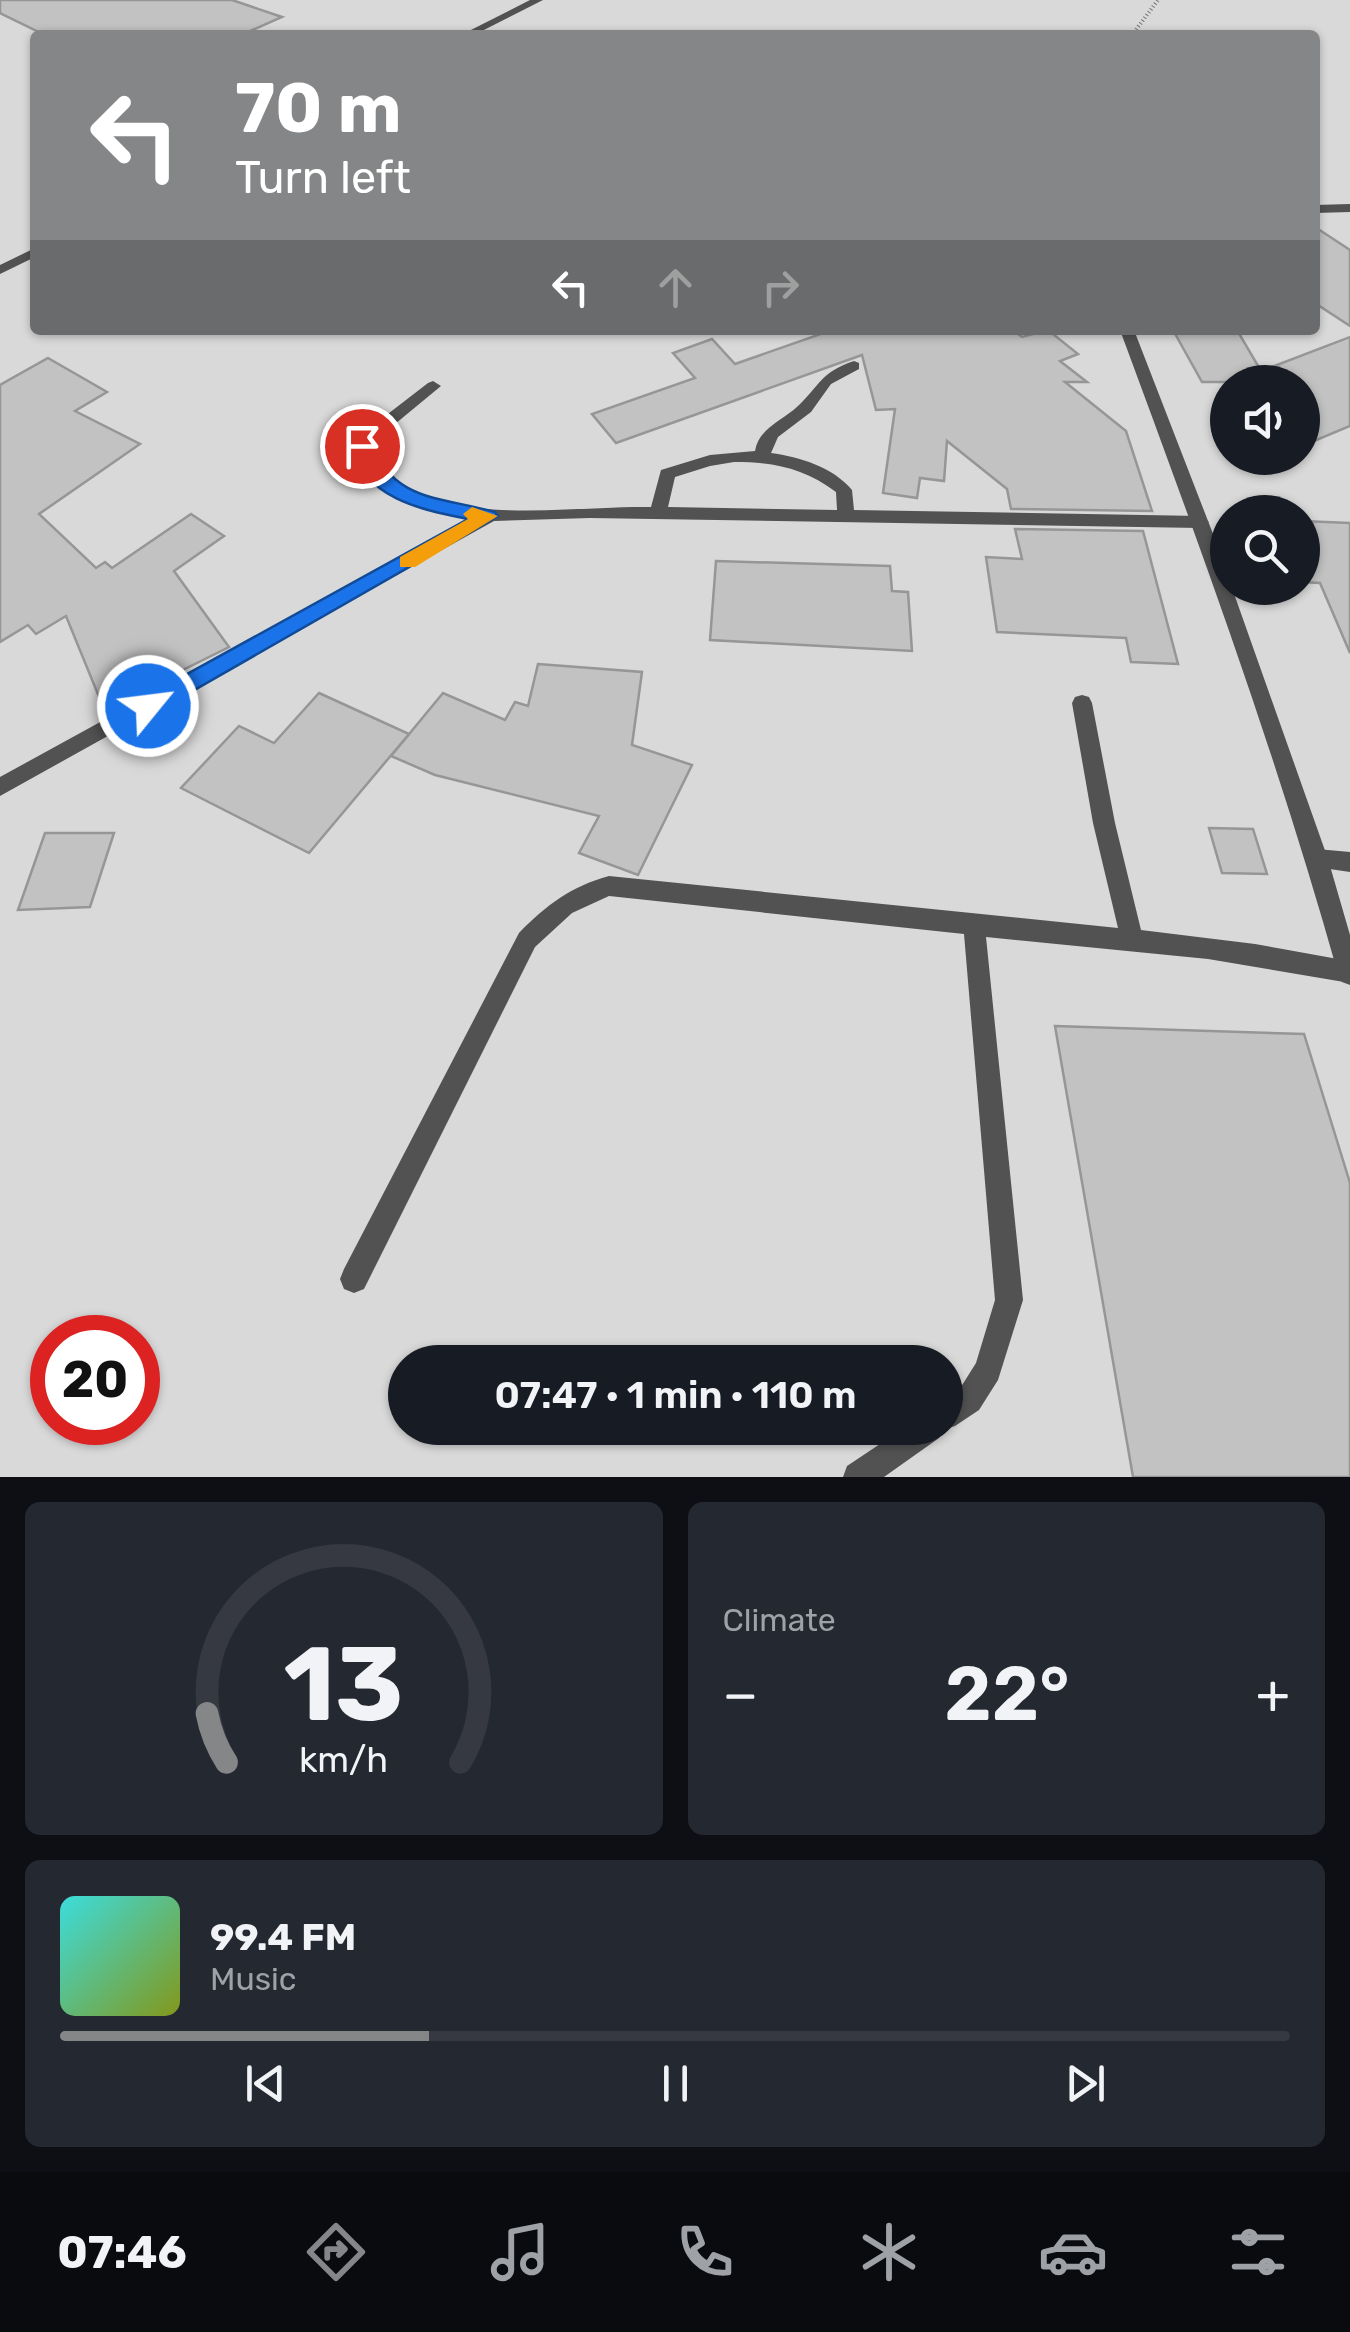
<!DOCTYPE html>
<meta charset="utf-8">
<style>
body{margin:0;font-family:Rubik,sans-serif;background:#242831;color:#f1f3f6;height:100vh;display:flex;flex-direction:column;font-size:38px;white-space:nowrap}
*{box-sizing:border-box;margin:0}
p{font-size:32px;color:#9ea1a6}
.icon{flex:none;width:55px;height:55px;fill:none;stroke:currentColor;stroke-width:2;stroke-linecap:round;stroke-linejoin:round}
.map{position:relative;height:1477px;overflow:hidden}
.panel{display:flex;flex-direction:column;gap:25px;padding:25px;background:#0d0f14;flex:1}
.panel>*{flex:none}
.banner{position:absolute;left:30px;top:30px;width:1290px;height:305px;border-radius:10px;box-shadow:0 2px 8px #0004;background:#858687;color:#fff;overflow:hidden}
.buttons{position:absolute;left:1210px;top:365px;display:grid;gap:20px}
.buttons a{display:grid;place-items:center;width:110px;height:110px;border-radius:50%;background:#171b24;box-shadow:0 2px 8px #0004;font-size:50px}
.speed{position:absolute;left:30px;top:1315px;display:flex;gap:20px;font-size:50px;font-weight:700;text-align:center}
.speed>*{display:grid;place-content:center;width:130px;height:130px;border-radius:50%;background:#171b24;box-shadow:0 2px 8px #0004;line-height:1}
.speed .limit{border:15px solid #d22;background:#fff;color:#111}
.pin{position:absolute;display:grid;place-items:center;width:85px;height:85px;color:#fff;margin:-42px;border:5px solid #fff;border-radius:50%;box-shadow:0 2px 10px #0007}
.me{position:absolute;width:110px;margin:-55px;rotate:61deg;stroke-linejoin:round;filter:drop-shadow(0 0 8px #0008)}
.turn{display:flex;align-items:center;gap:35px;height:210px;padding:0 40px;font-size:45px}
.turn .icon{width:130px;height:130px;stroke-width:2.5}
.turn b{display:block;font-size:70px;line-height:85px}
.lanes{display:flex;align-items:center;height:95px;padding:0 40px;background:#0003;justify-content:center;gap:50px;direction:ltr}
.lanes .off{opacity:.35}
.big{font-size:75px;font-weight:600;line-height:1.1}
.panel .tile{flex:1;display:flex;flex-direction:column;justify-content:center;gap:15px;min-width:0;padding:0 35px;border-radius:15px;background:#242831}
.panel .dial{align-items:center;gap:0}
.dial svg{height:260px;overflow:visible;fill:none;stroke:#363941;stroke-width:7;stroke-linecap:round;text-anchor:middle}
.dial text{fill:#f1f3f6;stroke:none}
.song{display:flex;align-items:center;gap:30px}
.cover{width:120px;height:120px;border-radius:15px;background:linear-gradient(135deg,hsl(180 70% 55%),hsl(70 70% 35%))}
.played{height:10px;border-radius:5px;background:linear-gradient(90deg,#858687 30%,#363941 30%)}
.keys{display:flex;justify-content:space-around;direction:ltr}
.heat{display:flex;justify-content:space-between;align-items:center;font-size:55px;direction:ltr}
.panel .tiles{flex:1;display:grid;gap:25px;grid-template-columns:1fr 1fr}
.tile:last-child{grid-column:span 2}
.trip{position:absolute;left:388px;top:1345px;width:575px;height:100px;border-radius:50px;background:#171b24;box-shadow:0 2px 8px #0004;font-weight:600;line-height:100px;text-align:center}
.dock{display:flex;height:160px;justify-content:space-around;align-items:center;background:#090b0e;color:#9ea1a6}
.dock .icon{width:70px;height:70px}
.dock .selected{color:#858687}
.dock b{font-size:45px;color:#f1f3f6}
.map>svg:first-child{display:block}
</style>
<div class="map">
<svg width="1350" height="1477" viewBox="0 0 1350 1477">
<rect width="100%" height="100%" fill="#fff"/>
<path fill="#d9d9d9" fill-rule="evenodd" d="M0,0H1350V1477H0ZM35,35H1315V330H35ZM1228,382H1302V458H1228ZM1228,512H1302V588H1228ZM52,1338H138V1422H52ZM405,1362H945V1428H405Z"/>
<g fill="#c2c2c2" stroke="#969696" stroke-width="2.5">
<path d="M0,0H232L282,17L241,35H45L0,13Z"/>
<path d="M1315,227L1350,250V326L1315,303Z"/>
<path d="M832,330H1013L1022,337L1048,330L1078,354L1060,361L1087,382H1065L1126,431L1152,511L1011,509L1007,489L947,441L944,481L920,478L917,498L883,493L895,409L876,410L862,355L616,443L592,414L695,378L673,353L712,339L735,364Z"/>
<path d="M1173,330H1237L1261,371L1350,337V426L1302,446V382H1202Z"/>
<path d="M48,358L107,392L75,411L140,444L39,514L96,568L105,562L112,568L191,514L224,536L174,571L229,647L104,709L66,616L36,634L28,625L0,642V385Z"/>
<path d="M1302,521L1350,523V653L1320,583L1302,582Z"/>
<path d="M1015,529L1143,531L1178,664L1131,662L1126,638L997,632L986,557L1022,559Z"/>
<path d="M716,561L890,566L892,591L908,592L912,651L710,640Z"/>
<path d="M538,664L642,672L632,745L692,765L638,875L579,853L599,816L435,775L391,756L443,693L505,720L515,702L528,706Z"/>
<path d="M319,693L409,734L309,853L181,788L239,726L274,743Z"/>
<path d="M1209,828L1253,829L1267,874L1222,873Z"/>
<path d="M45,833H114L90,907L18,910Z"/>
<path d="M1055,1026L1304,1034L1350,1183V1477H1133Z"/>
</g>
<g fill="none" stroke-linecap="round" stroke-linejoin="round">
<path stroke="#747474" stroke-width="4" stroke-dasharray="1 2.5" stroke-linecap="butt" d="M1132,35L1158,0"/>
<g fill="#525252" fill-rule="evenodd">
<path d="M854,361L859,363V369L831,384L811,412L778,437L771,453C800,457 833,467 852,490L854,510L1200,516L1209,522L1200,528L590,518L494,521L0,796V777L470,519C425,512 385,497 356,460L358,437L428,383L433,381L441,386L372,443V458C387,473 402,486 421,495C484,521 582,506 651,507L661,470L710,455L755,451C759,428 782,421 798,406C820,385 821,372 854,361ZM734,462C773,462 804,468 836,492L837,510L668,507L675,477L710,466Z"/>
<path d="M1082,695L1089,697L1092,703L1115,823L1141,930L1255,944L1349,961L1350,983L1208,959L986,937L1023,1300L998,1380L979,1410L955,1426L943,1430L939,1438L884,1477H843L847,1466L904,1428H945V1399L959,1390L976,1363L995,1300L964,934L609,896L572,913L535,947L364,1289L354,1293L344,1289L340,1279L344,1269L519,933C546,905 572,886 609,876L1118,928L1093,823L1072,703L1075,697Z"/>
<path d="M1317,849L1350,852V872L1309,866L1306,859L1309,852Z"/>
</g>
<g fill="#525252" fill-rule="evenodd">
<path d="M530,0H543L474,35H461Z"/>
<path d="M35,248V257L0,274V265Z"/>
</g>
<g fill="#525252" fill-rule="evenodd">
<path d="M1350,204V212L1315,213V205Z"/>
<path d="M1120,330H1134L1215,539L1228,575V588H1232L1328,859L1350,935V985L1342,982L1338,974C1277,756 1199,543 1120,330Z"/>
</g>
</g>
<path fill="#1a73e8" stroke="#114b97" stroke-width="2.5" d="M362,440L368,441C396,503 438,496 495,512L498,516L156,712H140V700L468,519C424,510 363,499 353,446Z"/>
<path fill="#f59e0b" d="M472,507L498,516L415,567H400V557L468,519L463,514Z"/>
</svg>
<div class="buttons">
<a><svg class="icon" aria-label="sound" viewBox="0 0 24 24"><path d="M4 9h4l5-4v14l-5-4H4zM17 9q2 3 0 6"/></svg></a>
<a><svg class="icon" aria-label="search" viewBox="0 0 24 24"><circle cx="10" cy="10" r="6"/><path d="M15 15l6 6"/></svg></a>
</div>
<div class="speed"><div class="limit">20</div></div>
<div class="pin" style="left:362px;top:446px;background:#d93025"><svg class="icon" aria-label="arrive" viewBox="0 0 24 24"><path d="M6 21V4h12l-3 4 3 4H6"/></svg></div>
<svg class="me" style="left:148px;top:706px" viewBox="-20 -20 40 40"><circle r="17" fill="#1a73e8" stroke="#fff" stroke-width="3"/><path d="M0-11L8 9 0 5-8 9z" fill="#fff"/></svg>
<div class="trip">07:47 · 1 min · 110 m</div>
<div class="banner">
<div class="turn"><svg class="icon" aria-label="left" viewBox="0 0 24 24"><path d="M17 20v-9H6M10 6l-5 5 5 5"/></svg><div><b>70 m</b>Turn left</div></div>
<div class="lanes"><svg class="icon" aria-label="left" viewBox="0 0 24 24"><path d="M17 20v-9H6M10 6l-5 5 5 5"/></svg><svg class="icon off" aria-label="ahead" viewBox="0 0 24 24"><path d="M12 20V5M6 11l6-6 6 6"/></svg><svg class="icon off" aria-label="right" viewBox="0 0 24 24"><path d="M7 20v-9h11M14 6l5 5-5 5"/></svg></div>
</div>
</div>
<section class="panel">
<div class="tiles">
<div class="tile dial"><svg viewBox="0 0 100 80">
<path d="M14 69A42 42 0 1 1 86 69"/>
<path d="M14 69A42 42 0 0 1 8 54" stroke="#858687"/>
<text x="50" y="56" font-size="32" font-weight="700">13</text>
<text x="50" y="72" font-size="11">km/h</text>
</svg></div>
<div class="tile"><p>Climate</p>
<div class="heat"><a>−</a><b class="big">22°</b><a>+</a></div>
</div>
<div class="tile">
<div class="song"><i class="cover"></i><div><b>99.4 FM</b><p>Music</p></div></div>
<div class="played"></div>
<div class="keys"><svg class="icon" aria-label="previous" viewBox="0 0 24 24"><path d="M18 5L8 12l10 7zM5 5v14"/></svg><svg class="icon" aria-label="pause" viewBox="0 0 24 24"><path d="M8 5v14M16 5v14"/></svg><svg class="icon" aria-label="next" viewBox="0 0 24 24"><path d="M6 5l10 7-10 7zM19 5v14"/></svg></div>
</div>
</div>
</section>
<nav class="dock">
<b>07:46</b>
<svg class="icon selected" aria-label="directions" viewBox="0 0 24 24"><path d="M12 3l9 9-9 9-9-9zM9 14v-3h6M13 9l2 2-2 2"/></svg>
<svg class="icon" aria-label="music" viewBox="0 0 24 24"><path d="M9 18V5l10-2v13"/><circle cx="6" cy="18" r="3"/><circle cx="16" cy="16" r="3"/></svg>
<svg class="icon" aria-label="phone" viewBox="0 0 24 24"><path d="M5 4h4l2 5-3 2q2 4 5 5l2-3 5 2v4C11 20 4 13 5 4z"/></svg>
<svg class="icon" aria-label="climate" viewBox="0 0 24 24"><path d="M12 3v18M4 7l16 10M4 17L20 7"/></svg>
<svg class="icon" aria-label="car" viewBox="0 0 24 24"><path d="M5 17H2v-5l4-1 3-4h7l3 4 3 1v5h-3M9 17h6M6 11h13"/><circle cx="7" cy="17" r="2"/><circle cx="17" cy="17" r="2"/></svg>
<svg class="icon" aria-label="filters" viewBox="0 0 24 24"><path d="M4 7h16M4 17h16"/><circle cx="9" cy="7" r="2"/><circle cx="15" cy="17" r="2"/></svg>
</nav>
